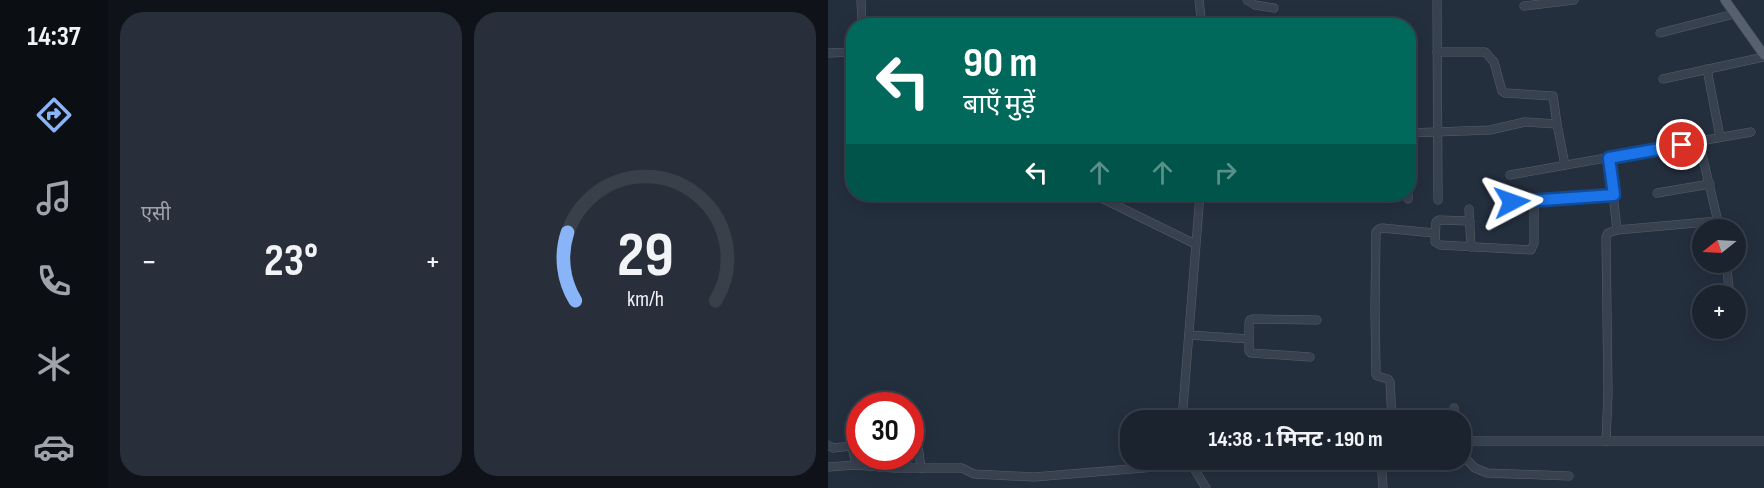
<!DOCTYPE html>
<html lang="hi">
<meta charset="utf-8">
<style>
body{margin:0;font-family:"Sofia Sans Condensed","Noto Sans Devanagari",sans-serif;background:#282f3a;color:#f1f3f6;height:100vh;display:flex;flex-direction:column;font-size:22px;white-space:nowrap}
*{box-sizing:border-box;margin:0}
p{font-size:20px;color:#a0a4aa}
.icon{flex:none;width:33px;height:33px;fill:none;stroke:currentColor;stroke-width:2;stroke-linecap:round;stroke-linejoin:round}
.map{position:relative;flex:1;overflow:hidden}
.sheet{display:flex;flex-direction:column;gap:12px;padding:12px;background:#0f1319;width:720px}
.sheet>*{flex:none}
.hud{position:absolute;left:18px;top:18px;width:570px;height:183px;border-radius:24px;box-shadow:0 3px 15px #0003,0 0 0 2px #39404a;background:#00695c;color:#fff;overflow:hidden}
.needle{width:39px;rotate:252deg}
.buttons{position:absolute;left:864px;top:219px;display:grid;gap:12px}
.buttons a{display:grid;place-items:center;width:54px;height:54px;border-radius:50%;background:#1b232e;box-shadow:0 3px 15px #0003,0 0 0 2px #39404a;font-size:30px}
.speed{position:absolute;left:18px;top:392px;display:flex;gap:12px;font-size:30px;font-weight:700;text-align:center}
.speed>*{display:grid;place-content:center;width:78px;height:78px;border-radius:50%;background:#1b232e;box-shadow:0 3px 15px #0003,0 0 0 2px #39404a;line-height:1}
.speed .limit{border:9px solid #d22;background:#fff;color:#111}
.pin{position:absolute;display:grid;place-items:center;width:51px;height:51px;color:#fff;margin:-26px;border:3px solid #fff;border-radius:50%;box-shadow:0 2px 6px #0007}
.me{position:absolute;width:66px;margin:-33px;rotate:86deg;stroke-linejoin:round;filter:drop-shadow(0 0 4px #0008)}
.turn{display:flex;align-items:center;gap:21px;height:126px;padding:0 18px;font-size:27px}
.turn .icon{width:78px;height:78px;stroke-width:2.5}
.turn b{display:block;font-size:42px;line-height:51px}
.lanes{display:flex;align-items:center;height:57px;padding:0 18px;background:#0003;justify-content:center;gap:30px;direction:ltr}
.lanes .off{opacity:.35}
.big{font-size:45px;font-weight:700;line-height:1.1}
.sheet .tile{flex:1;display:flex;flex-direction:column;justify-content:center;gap:9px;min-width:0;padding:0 21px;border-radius:24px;background:#282f3a}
.sheet .dial{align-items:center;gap:0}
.dial svg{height:156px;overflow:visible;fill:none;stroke:#39404a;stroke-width:7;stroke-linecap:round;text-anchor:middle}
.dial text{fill:#f1f3f6;stroke:none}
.heat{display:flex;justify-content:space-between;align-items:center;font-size:33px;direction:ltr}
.sheet .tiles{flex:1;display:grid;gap:12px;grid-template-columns:repeat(2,1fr)}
.trip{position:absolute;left:292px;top:410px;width:351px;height:60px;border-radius:24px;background:#1b232e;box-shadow:0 3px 15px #0003,0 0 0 2px #39404a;font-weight:700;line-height:60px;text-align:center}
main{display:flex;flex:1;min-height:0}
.tabs{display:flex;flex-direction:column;width:108px;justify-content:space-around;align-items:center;background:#0b0e12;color:#a0a4aa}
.tabs .icon{width:42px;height:42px}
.tabs .current{color:#8ab4f8}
.tabs b{font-size:27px;color:#f1f3f6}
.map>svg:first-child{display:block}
</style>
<main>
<nav class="tabs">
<b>14:37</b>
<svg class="icon current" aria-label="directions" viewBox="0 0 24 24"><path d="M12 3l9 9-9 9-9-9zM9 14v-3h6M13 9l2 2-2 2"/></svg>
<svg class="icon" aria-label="music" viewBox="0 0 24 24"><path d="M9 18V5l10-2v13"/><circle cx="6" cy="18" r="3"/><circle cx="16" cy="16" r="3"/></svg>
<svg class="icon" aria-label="phone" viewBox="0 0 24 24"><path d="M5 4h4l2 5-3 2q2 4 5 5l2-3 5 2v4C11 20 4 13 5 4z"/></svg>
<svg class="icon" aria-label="climate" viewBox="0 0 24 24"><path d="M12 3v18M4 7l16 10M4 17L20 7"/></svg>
<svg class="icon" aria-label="car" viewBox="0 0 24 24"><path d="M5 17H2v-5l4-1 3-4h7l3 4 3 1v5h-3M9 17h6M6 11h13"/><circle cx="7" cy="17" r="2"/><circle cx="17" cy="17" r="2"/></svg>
</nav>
<section class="sheet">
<div class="tiles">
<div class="tile"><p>एसी</p>
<div class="heat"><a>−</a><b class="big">23°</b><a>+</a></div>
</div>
<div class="tile dial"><svg viewBox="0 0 100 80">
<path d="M14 69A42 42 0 1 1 86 69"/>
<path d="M14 69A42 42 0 0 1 10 34" stroke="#8ab4f8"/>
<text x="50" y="56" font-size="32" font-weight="700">29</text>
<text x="50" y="72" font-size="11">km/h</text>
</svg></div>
</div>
</section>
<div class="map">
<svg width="936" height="488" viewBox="0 0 936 488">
<rect width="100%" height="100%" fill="#242f3e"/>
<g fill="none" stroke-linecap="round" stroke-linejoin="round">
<g stroke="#565f6c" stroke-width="9">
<g id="minor">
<path d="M33,0L34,26"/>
<path d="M371,0L374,26"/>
<path d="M419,0L427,5L446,8"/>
<path d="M609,0L610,200"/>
<path d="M696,6L746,0"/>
<path d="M832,33L906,14"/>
<path d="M609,52H657L666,62L674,91L677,93L725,96L729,124L737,165"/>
<path d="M0,53L26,52"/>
<path d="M879,69L892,137"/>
<path d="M835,79L936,57"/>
<path d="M580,133L662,130L697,122L729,124"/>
<path d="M871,142L892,230"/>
<path d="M781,158L789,230"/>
<path d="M682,175L923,132"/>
<path d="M829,193L882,184"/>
<path d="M265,194L367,244"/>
<path d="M580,194V199"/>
<path d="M684,202L786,195"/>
<path d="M641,209L643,247"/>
<path d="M642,221L611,220L608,222L607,242L612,245L703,250L706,243V201"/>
<path d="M898,262L902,296"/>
<path d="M361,335L421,339"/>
<path d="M482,357L423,353L421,351V323L422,320L425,319L489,320"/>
<path d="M626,408L627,420"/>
<path d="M354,420L372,194"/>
<path d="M564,420L562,382L560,379L549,376L548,374L547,307L548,232L551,229L554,228L606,233"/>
<path d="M88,430L93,468"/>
<path d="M633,441H936"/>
<path d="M778,441L780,393L778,237L780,233L789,230L890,221"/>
<path d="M0,445L5,448L24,446L28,465"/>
<path d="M633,454L647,468L659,473L741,476"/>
<path d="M553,459L555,488"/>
<path d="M361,460L378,488"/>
<path d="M0,467L28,465L66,468H134L146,474L206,477L363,464"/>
</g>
</g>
<g stroke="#414a57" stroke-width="10">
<path id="major" d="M897,0L936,55"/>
</g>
<use href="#minor" stroke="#38414e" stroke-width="8"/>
<use href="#major" stroke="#56606e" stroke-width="9"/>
</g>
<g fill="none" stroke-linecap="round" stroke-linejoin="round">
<g stroke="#114b97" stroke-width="15">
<path id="route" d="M684,202L786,195L781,158L854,145"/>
</g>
<use href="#route" stroke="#1a73e8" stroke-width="10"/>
</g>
</svg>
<div class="buttons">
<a><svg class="needle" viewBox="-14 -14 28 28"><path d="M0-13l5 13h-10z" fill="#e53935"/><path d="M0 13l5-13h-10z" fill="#a0a4aa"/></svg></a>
<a>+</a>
</div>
<div class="speed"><div class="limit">30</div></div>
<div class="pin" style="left:854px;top:145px;background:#d93025"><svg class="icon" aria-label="arrive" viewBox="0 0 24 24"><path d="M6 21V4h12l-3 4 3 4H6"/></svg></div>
<svg class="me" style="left:684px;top:202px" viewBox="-20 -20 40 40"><path d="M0-17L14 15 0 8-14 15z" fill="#1a73e8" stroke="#fff" stroke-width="4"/></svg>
<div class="trip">14:38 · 1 मिनट · 190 m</div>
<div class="hud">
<div class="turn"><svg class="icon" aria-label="left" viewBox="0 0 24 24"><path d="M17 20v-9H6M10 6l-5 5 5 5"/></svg><div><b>90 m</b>बाएँ मुड़ें</div></div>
<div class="lanes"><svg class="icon" aria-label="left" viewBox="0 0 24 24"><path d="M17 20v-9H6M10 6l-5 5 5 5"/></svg><svg class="icon off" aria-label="ahead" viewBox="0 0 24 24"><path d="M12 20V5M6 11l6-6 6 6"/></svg><svg class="icon off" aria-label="ahead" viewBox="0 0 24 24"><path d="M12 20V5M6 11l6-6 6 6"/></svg><svg class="icon off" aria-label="right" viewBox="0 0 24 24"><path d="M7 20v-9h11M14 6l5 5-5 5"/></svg></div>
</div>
</div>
</main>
